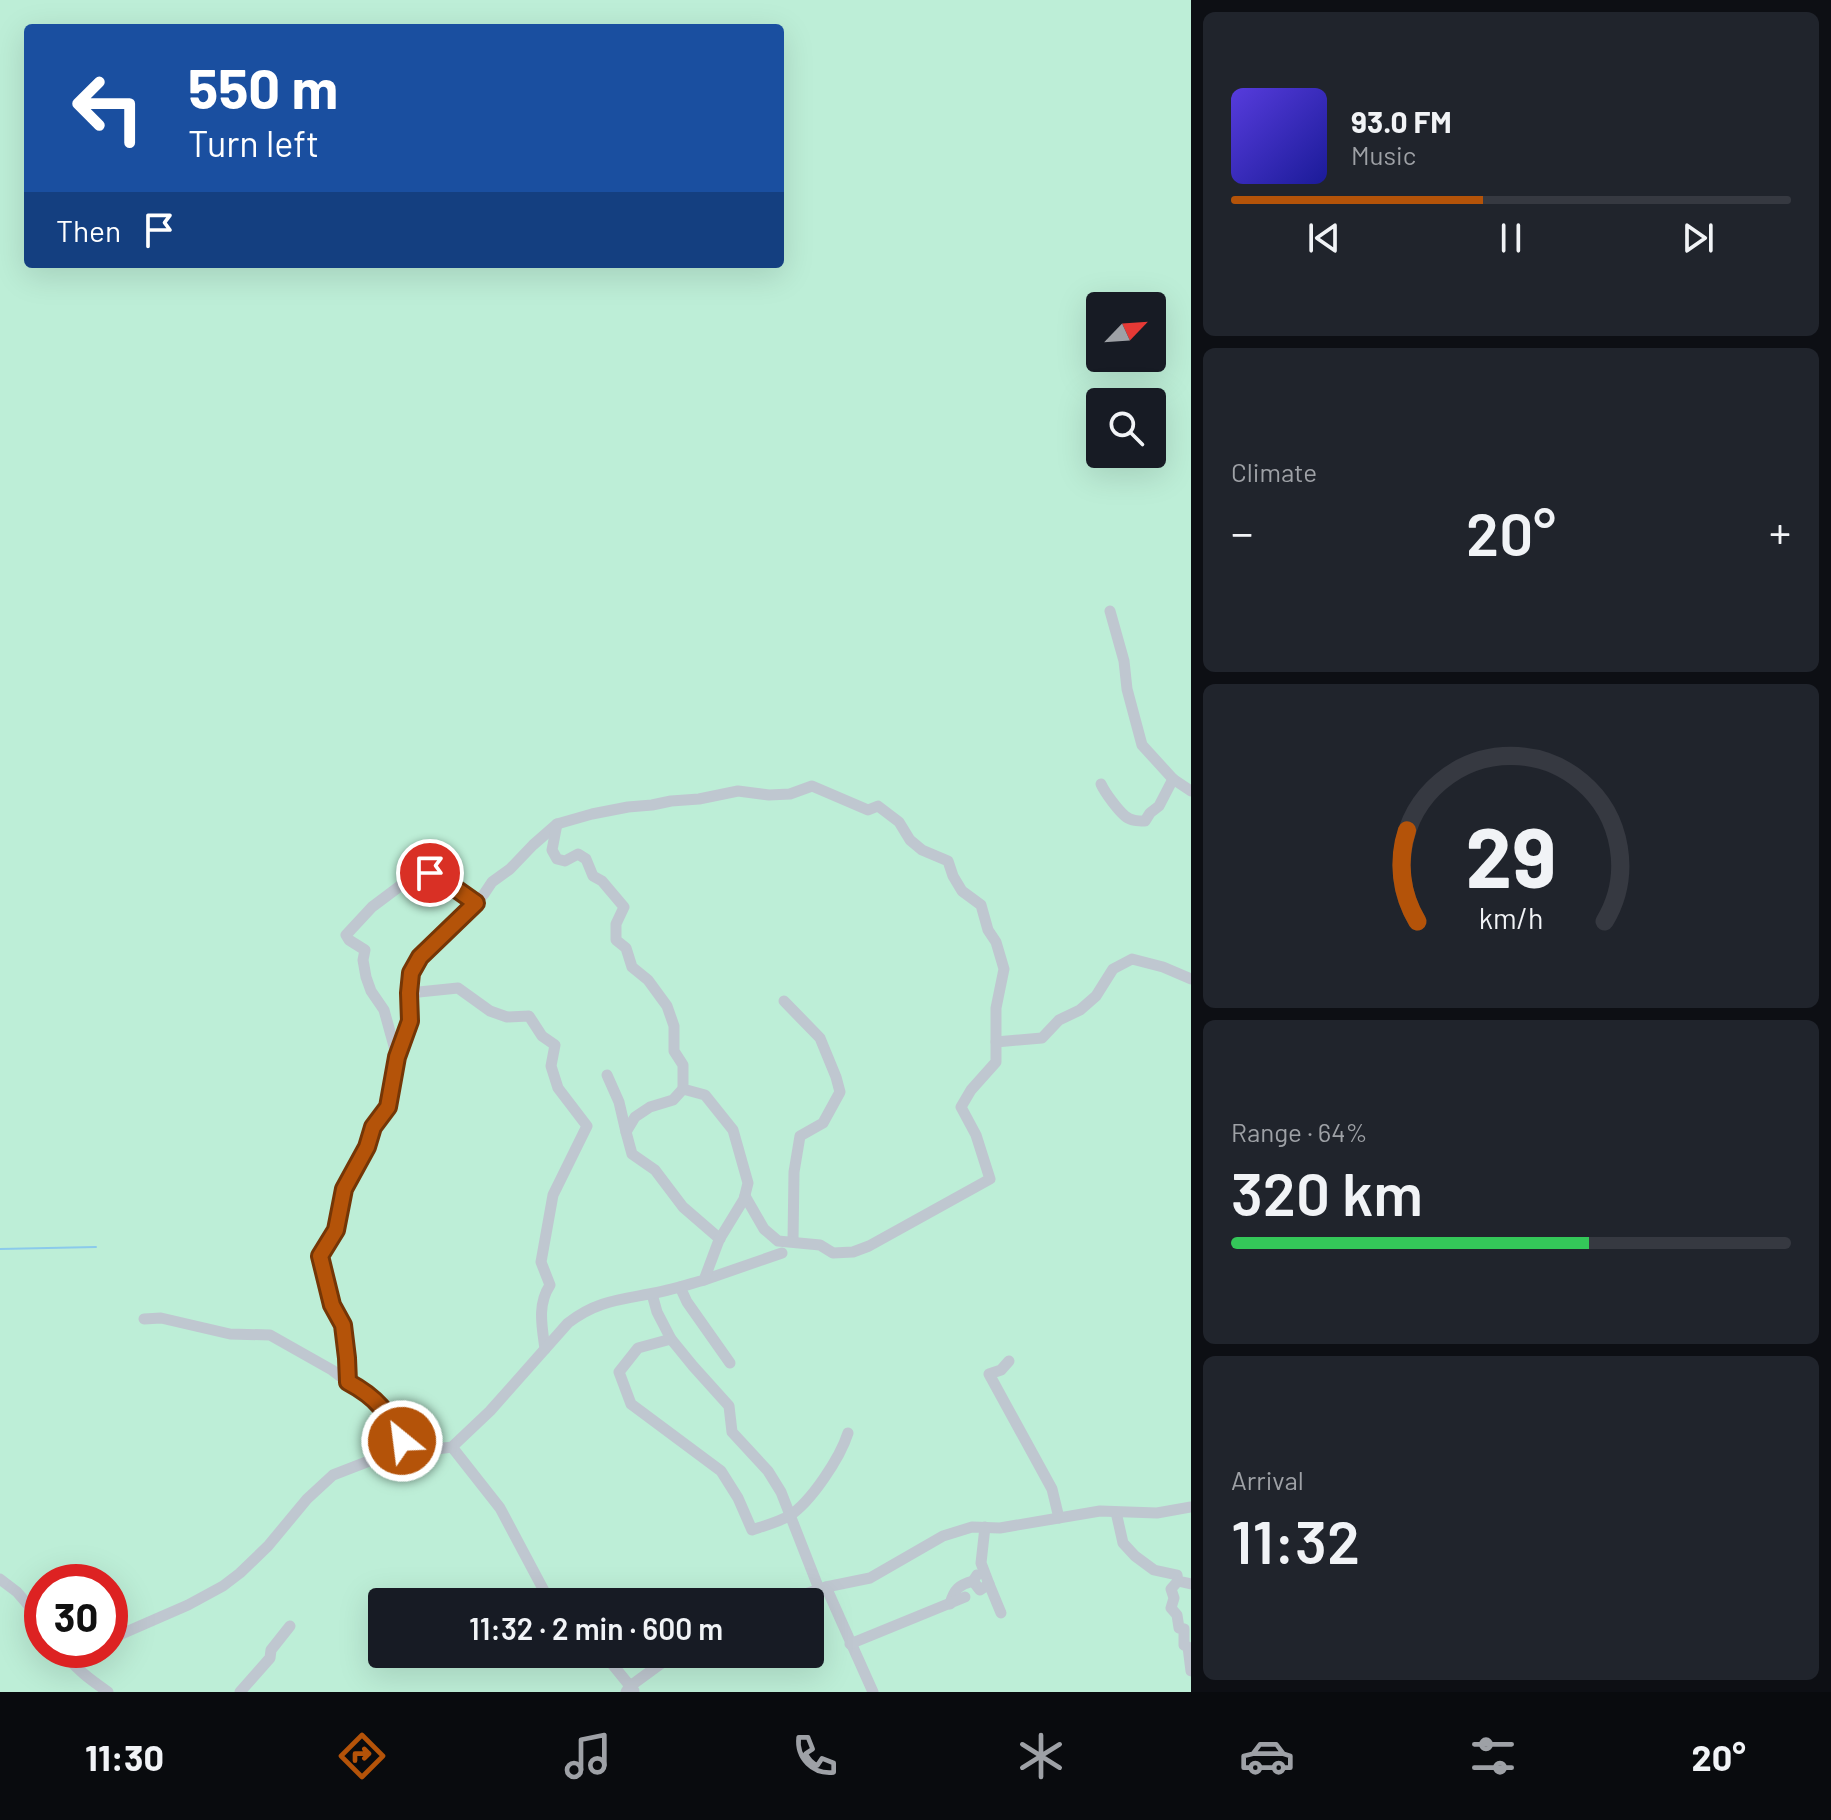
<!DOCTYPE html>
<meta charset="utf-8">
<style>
body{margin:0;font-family:Barlow,sans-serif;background:#20242c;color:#f1f3f6;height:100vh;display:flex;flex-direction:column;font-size:30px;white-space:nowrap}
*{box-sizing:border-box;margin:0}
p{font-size:26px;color:#9ea1a6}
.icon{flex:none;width:44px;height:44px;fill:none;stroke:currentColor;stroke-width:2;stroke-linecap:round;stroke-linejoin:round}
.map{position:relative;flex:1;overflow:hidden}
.sheet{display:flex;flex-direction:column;gap:12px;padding:12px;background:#0d0f14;width:640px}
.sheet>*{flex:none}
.banner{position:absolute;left:24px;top:24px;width:760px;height:244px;border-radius:8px;box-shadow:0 8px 32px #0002;background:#1a4fa0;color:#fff;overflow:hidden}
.needle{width:52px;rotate:65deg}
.fabs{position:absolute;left:1086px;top:292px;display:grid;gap:16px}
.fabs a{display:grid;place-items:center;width:80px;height:80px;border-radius:8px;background:#171b24;box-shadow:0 8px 32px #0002;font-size:40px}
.speed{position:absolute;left:24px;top:1564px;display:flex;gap:16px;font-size:40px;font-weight:700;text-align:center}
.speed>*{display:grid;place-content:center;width:104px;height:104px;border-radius:50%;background:#171b24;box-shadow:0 8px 32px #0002;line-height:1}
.speed .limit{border:12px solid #d22;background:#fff;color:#111}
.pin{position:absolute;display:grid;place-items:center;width:68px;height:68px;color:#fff;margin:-34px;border:4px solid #fff;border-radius:50%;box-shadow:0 2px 8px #0007}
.me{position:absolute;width:88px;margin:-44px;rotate:331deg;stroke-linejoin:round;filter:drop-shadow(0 0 6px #0008)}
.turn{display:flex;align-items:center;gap:28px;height:168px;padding:0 32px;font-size:36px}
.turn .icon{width:104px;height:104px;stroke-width:2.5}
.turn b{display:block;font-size:56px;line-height:68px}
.then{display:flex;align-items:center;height:76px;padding:0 32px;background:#0003;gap:16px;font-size:30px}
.big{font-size:60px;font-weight:600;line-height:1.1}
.sheet .widget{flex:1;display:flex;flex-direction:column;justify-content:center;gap:12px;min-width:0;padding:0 28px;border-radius:12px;background:#20242c}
.sheet .dial{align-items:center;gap:0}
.dial svg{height:208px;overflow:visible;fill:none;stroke:#363941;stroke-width:7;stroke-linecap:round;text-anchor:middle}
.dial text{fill:#f1f3f6;stroke:none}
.song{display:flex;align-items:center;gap:24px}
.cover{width:96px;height:96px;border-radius:12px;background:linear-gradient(135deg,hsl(250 70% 55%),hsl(240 70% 35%))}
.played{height:8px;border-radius:4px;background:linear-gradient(90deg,#b45309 45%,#363941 45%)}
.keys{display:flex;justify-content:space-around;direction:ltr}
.heat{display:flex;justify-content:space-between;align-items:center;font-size:44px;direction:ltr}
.charge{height:12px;border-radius:6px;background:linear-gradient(90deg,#34c759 64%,#363941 0)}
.trip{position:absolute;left:368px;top:1588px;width:456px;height:80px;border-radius:8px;background:#171b24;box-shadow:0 8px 32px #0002;font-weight:600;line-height:80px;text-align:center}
.menu{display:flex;height:128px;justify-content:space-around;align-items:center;background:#090b0e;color:#9ea1a6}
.menu .icon{width:56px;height:56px}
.menu .active{color:#b45309}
.menu b{font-size:36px;color:#f1f3f6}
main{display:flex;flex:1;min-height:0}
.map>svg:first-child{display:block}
</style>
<main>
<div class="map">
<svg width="1191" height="1692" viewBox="0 0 1191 1692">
<rect width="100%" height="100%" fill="#f1efee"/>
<path fill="#bdeed7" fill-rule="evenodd" d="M0,0H1191V1692H0ZM28,28H780V264H28ZM1100,306H1152V358H1100ZM1100,402H1152V454H1100ZM42,1582H110V1650H42ZM382,1602H810V1654H382Z"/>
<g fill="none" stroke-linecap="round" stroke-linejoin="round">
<path stroke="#8bcaeb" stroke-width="2" d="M0,1249L96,1247"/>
<g stroke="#bfc7d0" stroke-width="11">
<path d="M1110,611L1124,661L1127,689L1142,745L1173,779L1191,791"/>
<path d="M1101,784C1105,793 1118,810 1125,816C1131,821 1138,821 1145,821L1150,813L1159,806L1173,779"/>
<path d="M409,993L458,988L490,1011L507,1017L529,1016L542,1036L555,1045L551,1066L558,1088L587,1126L553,1195L541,1262L550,1285C537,1305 542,1326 545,1349"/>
<path d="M784,1001L820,1038L836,1077L840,1092L823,1123L800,1136L794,1172L793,1241"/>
<path d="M996,1042L1042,1038L1059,1020L1080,1010L1096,996L1113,969L1132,959L1163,967L1191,979"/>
<path d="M397,1057L410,1021L409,993L411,973L420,957L462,917L484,894L492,882L510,869L533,845L557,824L592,814L628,807L652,805L671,801L699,799L738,791L769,795L790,794L812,786L868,810L878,806L899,822L910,840L922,850L948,861L953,876L962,891L981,905L988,930L996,942L1004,969L996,1008V1062L971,1090L961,1107L976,1135L990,1179L869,1246L853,1252L833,1253L820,1245L778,1241L764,1229L745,1196"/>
<path d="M607,1075L619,1102L626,1132"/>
<path d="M683,1089L673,1100L650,1107L635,1117L626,1132L632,1154L655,1170L683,1207L720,1239"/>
<path d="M704,1280L782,1253"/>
<path d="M680,1287L687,1302L730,1363"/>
<path d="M652,1294L657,1312L671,1339L693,1366L729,1406L732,1432L768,1471L781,1492L819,1589"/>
<path d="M144,1319L161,1318L230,1334L270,1335L332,1370L348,1382L368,1393L384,1408L407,1453"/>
<path d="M671,1339L638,1348L619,1372L631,1404L721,1471L738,1498L752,1530C764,1526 778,1522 789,1516C811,1502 840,1458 848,1433"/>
<path d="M1009,1361L1001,1370L989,1374L1052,1489L1059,1518"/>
<path d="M348,1382L347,1358L343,1325L332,1305L320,1256L336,1230L344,1189L367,1147L373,1127L388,1107L397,1057L384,1010L371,991L366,977L363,960L365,950L349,940L346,935L372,907L400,886L430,873L442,879L476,903"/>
<path d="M452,1447L500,1508L550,1602"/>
<path d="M1116,1512L1123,1543L1135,1556L1154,1570L1177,1575L1178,1581L1191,1584"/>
<path d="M985,1527L981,1563L989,1584"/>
<path d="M0,1579L17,1592L42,1621"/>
<path d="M973,1581L980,1590L989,1584L1001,1613"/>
<path d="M1178,1581L1171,1589L1174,1598L1171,1608L1177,1615L1179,1628L1184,1629V1645L1188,1647L1191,1671"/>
<path d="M826,1587L873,1692"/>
<path d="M782,1602L826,1587L870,1578L943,1536L972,1527L1000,1528L1100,1511L1157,1513L1191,1507"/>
<path d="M950,1604C954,1589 959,1585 973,1581L977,1575"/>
<path d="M110,1639L188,1605L223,1586L240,1573L268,1546L307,1499L333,1475L382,1456L452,1447L490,1411L568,1323C595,1302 617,1300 649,1294C668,1291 686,1285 704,1280L719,1240L744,1199L748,1183L733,1130L705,1095L683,1089V1065L674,1051V1026L667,1006L648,980L632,967L626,948L616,940V924L624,907L602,881L593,876L586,859L578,854L565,861L557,859L552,850L557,824"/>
<path d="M850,1644L965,1597"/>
<path d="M62,1650C74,1668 91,1680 108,1692"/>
<path d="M604,1654L634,1691"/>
<path d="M68,1660L83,1650"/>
<path d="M240,1692L270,1658L271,1650L290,1626"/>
<path d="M626,1692L629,1687L674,1654"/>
</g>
</g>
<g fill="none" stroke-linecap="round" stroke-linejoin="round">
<g stroke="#753606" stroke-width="20">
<path id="route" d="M402,1441C387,1412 378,1398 348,1382L347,1358L343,1325L332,1305L320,1256L336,1230L344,1189L367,1147L373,1127L388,1107L397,1057L410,1021L409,993L411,973L420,957L476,903L442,879L430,873"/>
</g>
<use href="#route" stroke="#b45309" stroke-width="14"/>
</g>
</svg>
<div class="fabs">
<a><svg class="needle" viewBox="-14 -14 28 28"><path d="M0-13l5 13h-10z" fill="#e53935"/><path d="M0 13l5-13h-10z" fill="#9ea1a6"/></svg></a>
<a><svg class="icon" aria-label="search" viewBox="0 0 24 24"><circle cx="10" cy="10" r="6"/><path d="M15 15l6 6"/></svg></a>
</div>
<div class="speed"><div class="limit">30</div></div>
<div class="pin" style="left:430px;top:873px;background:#d93025"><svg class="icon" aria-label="arrive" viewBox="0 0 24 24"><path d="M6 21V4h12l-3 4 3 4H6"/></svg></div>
<svg class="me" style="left:402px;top:1441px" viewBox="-20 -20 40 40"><circle r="17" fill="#b45309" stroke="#fff" stroke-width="3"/><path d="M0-11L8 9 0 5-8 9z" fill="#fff"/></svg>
<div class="trip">11:32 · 2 min · 600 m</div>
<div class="banner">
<div class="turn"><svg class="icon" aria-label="left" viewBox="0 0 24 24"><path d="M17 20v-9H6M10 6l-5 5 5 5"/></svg><div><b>550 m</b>Turn left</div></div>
<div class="then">Then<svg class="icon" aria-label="arrive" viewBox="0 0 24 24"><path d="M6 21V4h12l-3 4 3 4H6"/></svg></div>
</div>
</div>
<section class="sheet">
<div class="widget">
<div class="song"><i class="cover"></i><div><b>93.0 FM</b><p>Music</p></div></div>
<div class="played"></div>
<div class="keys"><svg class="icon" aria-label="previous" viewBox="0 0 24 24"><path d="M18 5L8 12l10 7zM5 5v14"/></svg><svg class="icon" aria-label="pause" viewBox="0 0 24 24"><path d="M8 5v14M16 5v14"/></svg><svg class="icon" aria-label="next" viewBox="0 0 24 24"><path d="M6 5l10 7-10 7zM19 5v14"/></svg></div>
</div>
<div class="widget"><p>Climate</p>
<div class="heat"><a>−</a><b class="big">20°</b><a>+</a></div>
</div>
<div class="widget dial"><svg viewBox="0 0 100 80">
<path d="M14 69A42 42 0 1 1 86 69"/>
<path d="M14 69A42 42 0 0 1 10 34" stroke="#b45309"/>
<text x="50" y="56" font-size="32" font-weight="700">29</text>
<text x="50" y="72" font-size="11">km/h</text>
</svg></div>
<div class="widget"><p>Range · 64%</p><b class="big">320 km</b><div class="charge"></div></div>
<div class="widget"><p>Arrival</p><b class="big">11:32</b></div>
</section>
</main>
<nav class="menu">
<b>11:30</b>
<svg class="icon active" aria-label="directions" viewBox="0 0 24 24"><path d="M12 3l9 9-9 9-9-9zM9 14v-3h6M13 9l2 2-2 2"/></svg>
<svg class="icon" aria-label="music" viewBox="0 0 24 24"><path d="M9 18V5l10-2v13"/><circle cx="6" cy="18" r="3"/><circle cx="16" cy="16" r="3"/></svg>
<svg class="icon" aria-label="phone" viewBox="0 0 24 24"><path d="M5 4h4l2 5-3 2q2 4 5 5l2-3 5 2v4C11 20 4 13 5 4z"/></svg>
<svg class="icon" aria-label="climate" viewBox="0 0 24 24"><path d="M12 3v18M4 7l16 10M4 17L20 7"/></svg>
<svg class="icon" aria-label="car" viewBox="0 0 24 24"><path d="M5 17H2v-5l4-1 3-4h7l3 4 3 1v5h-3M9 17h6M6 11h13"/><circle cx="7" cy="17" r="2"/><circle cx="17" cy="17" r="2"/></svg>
<svg class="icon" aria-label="filters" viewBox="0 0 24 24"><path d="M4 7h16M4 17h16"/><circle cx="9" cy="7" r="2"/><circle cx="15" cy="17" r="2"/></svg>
<b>20°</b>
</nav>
